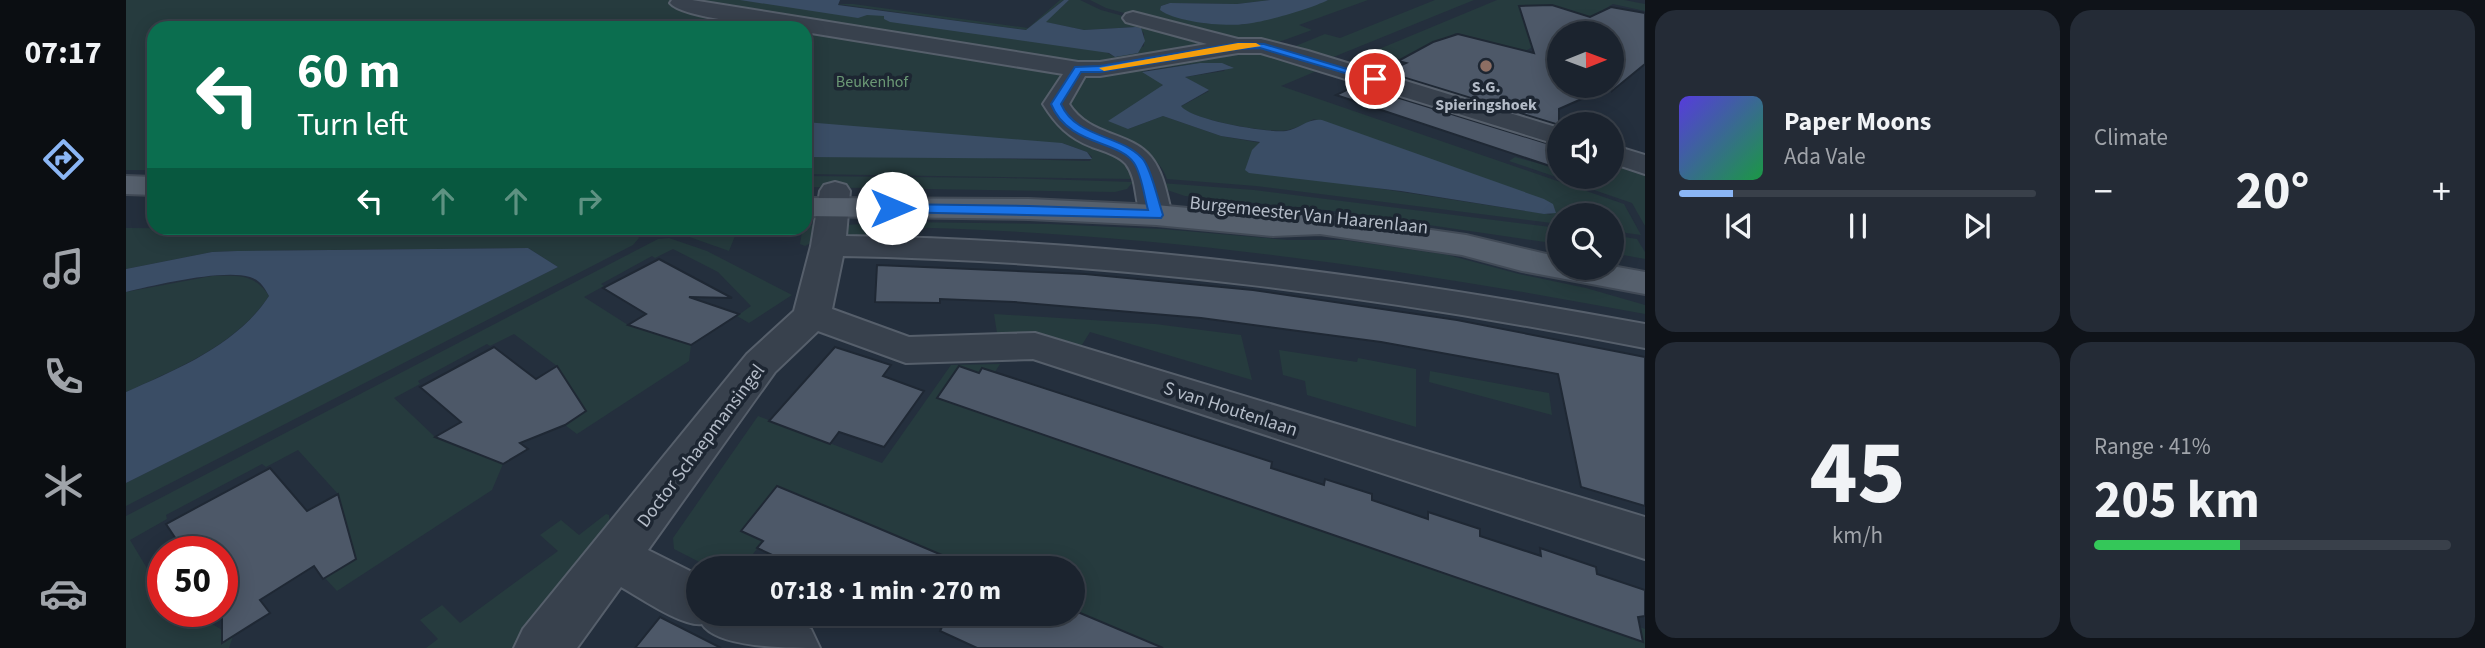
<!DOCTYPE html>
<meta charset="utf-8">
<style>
body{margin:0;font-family:"Source Sans 3",sans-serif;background:#242b36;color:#f1f3f6;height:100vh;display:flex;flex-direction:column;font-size:26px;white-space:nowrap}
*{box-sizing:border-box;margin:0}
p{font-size:23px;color:#a0a4aa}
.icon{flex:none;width:38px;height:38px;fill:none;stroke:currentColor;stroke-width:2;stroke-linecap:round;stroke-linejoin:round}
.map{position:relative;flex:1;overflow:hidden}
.panel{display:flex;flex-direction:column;gap:10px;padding:10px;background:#0f1319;width:840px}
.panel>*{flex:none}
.hud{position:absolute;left:21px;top:21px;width:665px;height:214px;border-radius:21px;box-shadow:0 4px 18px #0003,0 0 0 2px #39404a;background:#0b6e4f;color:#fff;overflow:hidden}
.needle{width:46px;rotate:89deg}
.fabs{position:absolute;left:1421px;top:21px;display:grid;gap:14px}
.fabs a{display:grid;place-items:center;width:77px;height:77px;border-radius:50%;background:#1b232e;box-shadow:0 4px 18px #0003,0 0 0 2px #39404a;font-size:35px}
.speed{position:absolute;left:21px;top:536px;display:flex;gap:14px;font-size:35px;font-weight:700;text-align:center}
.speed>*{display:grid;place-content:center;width:91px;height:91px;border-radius:50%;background:#1b232e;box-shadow:0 4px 18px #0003,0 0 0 2px #39404a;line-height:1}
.speed .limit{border:10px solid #d22;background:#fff;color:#111}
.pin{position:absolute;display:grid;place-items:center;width:60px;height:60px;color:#fff;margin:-30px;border:4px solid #fff;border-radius:50%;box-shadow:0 2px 7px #0007}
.me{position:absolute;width:77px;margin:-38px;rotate:90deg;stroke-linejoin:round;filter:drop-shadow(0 0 5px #0008)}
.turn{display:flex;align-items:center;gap:24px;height:147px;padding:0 35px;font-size:32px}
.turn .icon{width:91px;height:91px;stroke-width:2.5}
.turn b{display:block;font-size:49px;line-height:60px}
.lanes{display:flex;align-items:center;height:66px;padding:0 35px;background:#0003;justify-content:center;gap:35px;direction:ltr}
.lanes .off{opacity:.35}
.big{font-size:52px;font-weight:700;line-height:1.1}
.panel .tile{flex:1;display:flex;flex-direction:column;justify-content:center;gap:10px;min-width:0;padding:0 24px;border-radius:21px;background:#242b36}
.panel .dial{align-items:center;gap:0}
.dial b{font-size:91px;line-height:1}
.song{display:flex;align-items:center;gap:21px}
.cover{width:84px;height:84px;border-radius:10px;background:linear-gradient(135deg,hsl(250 70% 55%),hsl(140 70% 35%))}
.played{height:7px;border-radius:4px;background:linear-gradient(90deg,#8bb6f5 15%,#39404a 15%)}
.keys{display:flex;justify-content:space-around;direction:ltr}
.heat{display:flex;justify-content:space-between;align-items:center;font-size:38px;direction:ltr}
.charge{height:10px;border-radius:5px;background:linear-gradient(90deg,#34c759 41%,#39404a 0)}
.panel .tiles{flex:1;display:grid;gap:10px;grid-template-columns:repeat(2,1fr)}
.trip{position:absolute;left:560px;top:556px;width:399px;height:70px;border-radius:35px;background:#1b232e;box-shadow:0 4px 18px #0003,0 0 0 2px #39404a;font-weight:700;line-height:70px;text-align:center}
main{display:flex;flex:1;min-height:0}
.menu{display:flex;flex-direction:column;width:126px;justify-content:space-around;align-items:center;background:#0b0e12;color:#a0a4aa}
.menu .icon{width:49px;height:49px}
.menu .active{color:#8bb6f5}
.menu b{font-size:32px;color:#f1f3f6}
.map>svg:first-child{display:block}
</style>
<main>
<nav class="menu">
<b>07:17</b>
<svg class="icon active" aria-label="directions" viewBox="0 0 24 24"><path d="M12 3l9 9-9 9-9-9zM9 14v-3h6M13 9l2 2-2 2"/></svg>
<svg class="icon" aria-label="music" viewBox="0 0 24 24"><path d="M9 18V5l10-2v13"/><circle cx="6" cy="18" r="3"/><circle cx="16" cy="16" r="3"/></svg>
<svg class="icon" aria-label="phone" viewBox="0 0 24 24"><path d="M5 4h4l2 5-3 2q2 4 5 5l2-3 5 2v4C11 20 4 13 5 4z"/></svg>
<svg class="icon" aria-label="climate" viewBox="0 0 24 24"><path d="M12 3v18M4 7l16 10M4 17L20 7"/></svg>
<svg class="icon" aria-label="car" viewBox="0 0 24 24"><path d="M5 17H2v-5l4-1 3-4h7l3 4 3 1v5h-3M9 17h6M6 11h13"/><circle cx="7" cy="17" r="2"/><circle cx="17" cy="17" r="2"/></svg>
</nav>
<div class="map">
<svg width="1519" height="648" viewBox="0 0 1519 648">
<rect width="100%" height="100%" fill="#242f3d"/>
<g fill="#263b3e" fill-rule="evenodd">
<path d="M0,0H660L967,45L989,57L1018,46V33L1010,27L958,30L919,22L943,0H954L975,10L1193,70L1155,86L1498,204L1515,235L1486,231V215H1433V224L1130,186L1041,179C1031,149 1005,152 977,149L1002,163L1006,179L679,174V157L790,156L960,161H964L966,157L961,152L936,143L679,149V28H28V170H0ZM1074,63L1103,65L1098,71L1059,77L1083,91L1054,107C1067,120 1144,134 1162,130C1171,128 1180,123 1188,119L1427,215L1237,186L1135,143L1095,136L1037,116L1002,129L1037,84L1017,71Z"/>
<path d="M934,0H938L900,30L711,4H727L902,28Z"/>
<path d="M964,0H1144L1111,4L1044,3L1035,6C1059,24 1091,25 1120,24L1202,0H1242L1173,25L1186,30L1150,43H1139L1070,33L980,8Z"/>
<path d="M1309,0H1348L1200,60L1167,47L1199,34L1214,38Z"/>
<path d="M1371,0H1498L1519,4V11L1487,4L1465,17C1442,12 1421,1 1397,7L1450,25L1393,54L1370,44L1330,33L1253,71H1243L1217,64Z"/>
<path d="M1389,157L1433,169V177L1464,179L1486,177V165L1519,176V226L1506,203L1383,161Z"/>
<path d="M679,176L879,178L1007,182L1001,189L989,192L679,187Z"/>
<path d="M1035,183L1128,190L1433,228V244L1200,210L1059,196L1041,190Z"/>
<path d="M776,222L922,224L1036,229L1162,240H1218L1322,255L1393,274L1460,288L1519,305V314C1270,267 1021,232 766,227V238L725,239L718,236L717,225Z"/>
<path d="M679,225H691L688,241L679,246L674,244L676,232L611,231L603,251L558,235L521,228H679Z"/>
<path d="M0,228L477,231L511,234L513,238L507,245L0,506V483L432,267L402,248L111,251L86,252L0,269Z"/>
<path d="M1486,235L1511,239L1519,252V259L1486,253Z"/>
<path d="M543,238L581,251L666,295L623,323L611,316L625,306L592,272L547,249L529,258L526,256L475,284L478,286L458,297L502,325L565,345L563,361L451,434L439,425L460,411L431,366L388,334L364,346L361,344L292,381L294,384L268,398L309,437L377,464L366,490L211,591L199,578L230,558L212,494L172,450L140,467L136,464L40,515L41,519L4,540L37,595V611H63L107,636L103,648H0V516L532,239Z"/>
<path d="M86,276C110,276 129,273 143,296C110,345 52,368 0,392V292Z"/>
<path d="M868,314L1029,324L1115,335L1126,380L964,332L954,348L905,333H871Z"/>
<path d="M1153,350L1231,362L1232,358L1290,369V427L1181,395L1179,381L1157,375Z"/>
<path d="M874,364L869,372L856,368L853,373L833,366L812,398L1517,641L1514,627L1519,629V648H1037L947,610V569H849L651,486L615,531L637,541L617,567L619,569H587L548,549L547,538L632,416L756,463L825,365Z"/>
<path d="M1304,371L1423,393L1426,415L1303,382Z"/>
<path d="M480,514L483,515L484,531L388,648H300L312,639L294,620L316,605L334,623L432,551L414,535L435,520L453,535Z"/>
</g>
<g fill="#3a4d65">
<path d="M614,0H714L712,5L900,30L938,0H943L920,22L958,30L1010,27L1015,28L1019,41L1012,53L989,57L983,53L764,22L758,19V16L741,15L732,18Z"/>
<path d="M1144,0H1202C1184,9 1139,22 1119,24C1098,27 1050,22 1034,10L1035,6L1044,3L1111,4Z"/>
<path d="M1074,63H1096L1108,68L1059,77L1083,90L1055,106C1065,120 1141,133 1160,131C1173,129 1182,118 1196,120L1418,199L1427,204L1430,213L1418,214L1275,191L1123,173L1119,170L1126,150L1134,142L1095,136L1037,116L1002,129L982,121L1037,85L1016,72Z"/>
<path d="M679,122L936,143L961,152L966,159L679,157Z"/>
<path d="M402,248L432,267L0,483V392C52,369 111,345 143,296C138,287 134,280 124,277C96,269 30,285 0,292V269L86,252L111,251Z"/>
</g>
<g fill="#4d5868" stroke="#1f2834" stroke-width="2">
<path d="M1426,5L1464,17L1485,7L1519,13V64L1486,91V33H1433V86H1485L1433,109V125L1260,72L1280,63L1272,61L1307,42L1332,34L1408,53L1393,6Z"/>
<path d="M1231,85L1433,147V169L1210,95Z"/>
<path d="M533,259L606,298L563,297L613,314L565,345L502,325L520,314L477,288Z"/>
<path d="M751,265L959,274L1127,290L1331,320L1519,357V506L1455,487L1432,374L1255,342L1075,318L888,302L814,299V303L749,302Z"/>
<path d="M368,347L410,379L431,366L460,411L439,425L394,443L402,449L377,464L309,437L335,422L294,387Z"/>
<path d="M709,347L765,365L757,376L798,391L758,447L713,432L704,444L643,421Z"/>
<path d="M833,366L853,373L856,368L1146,462L1145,468L1198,485L1199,479L1246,494V500L1302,519V512L1354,529V536L1415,556L1414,548L1470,567L1471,574L1519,590V616L1512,617L1517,642L811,398Z"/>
<path d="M144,468L181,511L212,494L230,559L197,579L188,566L134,600L144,613L96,643V551H58L40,524Z"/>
<path d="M651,486L733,520L849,569H677L631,548L637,541L615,531Z"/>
<path d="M947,610L1037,648H851L814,631L818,623L800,614H947Z"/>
<path d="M534,617L595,648H509Z"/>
</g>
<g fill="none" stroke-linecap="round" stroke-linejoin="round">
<g stroke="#565f6b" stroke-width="4">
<g id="minor">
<path d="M546,0H566L952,62H974L1081,44L1000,22L997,18L1000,14L1007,12L1112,39H1135L1182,51L1433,128V145L1135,53H1112L974,76H959L943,104C964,137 1004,131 1025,157C1038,173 1041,196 1046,215L1041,222L1030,225L1019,222C1007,205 1013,181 1000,164C992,155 977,151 966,147C943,138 930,125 917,104L937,74L679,32V28C656,28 557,19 544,3Z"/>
<path d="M1486,145L1519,155V174L1486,163Z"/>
<path d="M709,182L720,185L724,191L720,236C990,240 1254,275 1519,324V348C1253,296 988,261 717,256L706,309L783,337L909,333L1519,517V559L907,359L780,363L692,331L649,372L522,550L572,575V614H655L685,629L694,648C662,648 591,648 576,624C556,627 513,597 495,587L451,648H388L397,629L621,354L668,311L685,246L694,191L698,185Z"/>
</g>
</g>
<g stroke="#414a56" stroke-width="4">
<g id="major">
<path d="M0,176L28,177V195L0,194Z"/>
<path d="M679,198L903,199L1030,205L1147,216L1194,214L1340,235L1433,257V268L1486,266L1519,272V294L1396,271L1336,255L1194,234L1147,236L1030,225L903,219L679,216Z"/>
</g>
</g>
<use href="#minor" fill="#38414d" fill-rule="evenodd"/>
<use href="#major" fill="#56606d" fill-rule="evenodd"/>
</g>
<path fill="#1a73e8" stroke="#114b97" stroke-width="2" d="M1112,43L1138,44L1254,79L1246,81L1134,48L1112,49L974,72H955L935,104C950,138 993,134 1016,158C1025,167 1032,201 1037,215L1035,218L766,212L759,208L766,204L903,206L1022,210C1018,196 1016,175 1008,163C993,140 942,146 925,104L949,67L974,66Z"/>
<path fill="#f59e0b" d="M1112,43H1130L1135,46L978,71L973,68Z"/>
<circle fill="#8d6e63" stroke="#1d2632" stroke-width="2.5" cx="1360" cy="66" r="7"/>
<g text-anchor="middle" stroke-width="7" stroke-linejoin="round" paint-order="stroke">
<g font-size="16" fill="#6b9875" stroke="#1d2632">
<text x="746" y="87">Beukenhof</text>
</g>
<g font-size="16" font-weight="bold" fill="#b4bcc8" stroke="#1d2632">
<text x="1360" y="92">S.G.<tspan x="1360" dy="18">Spieringshoek</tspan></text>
</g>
<g font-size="19" fill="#b4bcc8" stroke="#1d2632">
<text transform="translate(1183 214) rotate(6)" y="7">Burgemeester Van Haarenlaan</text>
<text transform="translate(1105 408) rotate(18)" y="7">S van Houtenlaan</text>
<text transform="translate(574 445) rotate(-53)" y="7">Doctor Schaepmansingel</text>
</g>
</g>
</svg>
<div class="fabs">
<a><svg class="needle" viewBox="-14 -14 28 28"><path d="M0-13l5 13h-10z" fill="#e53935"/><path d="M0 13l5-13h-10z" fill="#a0a4aa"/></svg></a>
<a><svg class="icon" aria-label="sound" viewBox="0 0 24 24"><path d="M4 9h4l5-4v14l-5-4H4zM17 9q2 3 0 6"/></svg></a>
<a><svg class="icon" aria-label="search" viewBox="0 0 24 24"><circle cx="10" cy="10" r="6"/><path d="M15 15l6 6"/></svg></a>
</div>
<div class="speed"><div class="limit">50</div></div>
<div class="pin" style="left:1249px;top:79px;background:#d93025"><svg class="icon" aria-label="arrive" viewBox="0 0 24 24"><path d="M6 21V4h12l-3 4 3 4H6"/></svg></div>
<svg class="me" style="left:766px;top:208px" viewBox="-20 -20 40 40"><circle r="19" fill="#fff"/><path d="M0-13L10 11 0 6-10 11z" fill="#1a73e8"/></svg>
<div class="trip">07:18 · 1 min · 270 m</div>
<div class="hud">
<div class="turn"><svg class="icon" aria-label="left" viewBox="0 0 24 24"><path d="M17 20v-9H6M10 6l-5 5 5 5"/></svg><div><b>60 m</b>Turn left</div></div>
<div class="lanes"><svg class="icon" aria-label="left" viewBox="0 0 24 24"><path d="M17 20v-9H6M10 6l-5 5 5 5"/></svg><svg class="icon off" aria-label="ahead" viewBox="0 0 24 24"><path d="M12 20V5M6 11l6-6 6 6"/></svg><svg class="icon off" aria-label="ahead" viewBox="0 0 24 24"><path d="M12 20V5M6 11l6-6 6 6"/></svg><svg class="icon off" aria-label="right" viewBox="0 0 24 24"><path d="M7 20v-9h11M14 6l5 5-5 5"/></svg></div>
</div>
</div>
<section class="panel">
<div class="tiles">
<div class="tile">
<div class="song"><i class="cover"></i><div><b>Paper Moons</b><p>Ada Vale</p></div></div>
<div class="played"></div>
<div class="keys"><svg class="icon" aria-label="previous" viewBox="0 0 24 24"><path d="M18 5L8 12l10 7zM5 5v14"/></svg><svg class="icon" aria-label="pause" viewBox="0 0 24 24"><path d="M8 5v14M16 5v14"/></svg><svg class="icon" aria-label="next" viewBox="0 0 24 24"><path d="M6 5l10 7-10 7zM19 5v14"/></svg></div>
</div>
<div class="tile"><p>Climate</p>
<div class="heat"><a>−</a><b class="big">20°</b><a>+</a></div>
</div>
<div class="tile dial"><b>45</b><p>km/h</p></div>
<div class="tile"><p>Range · 41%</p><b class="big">205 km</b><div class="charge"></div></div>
</div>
</section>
</main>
